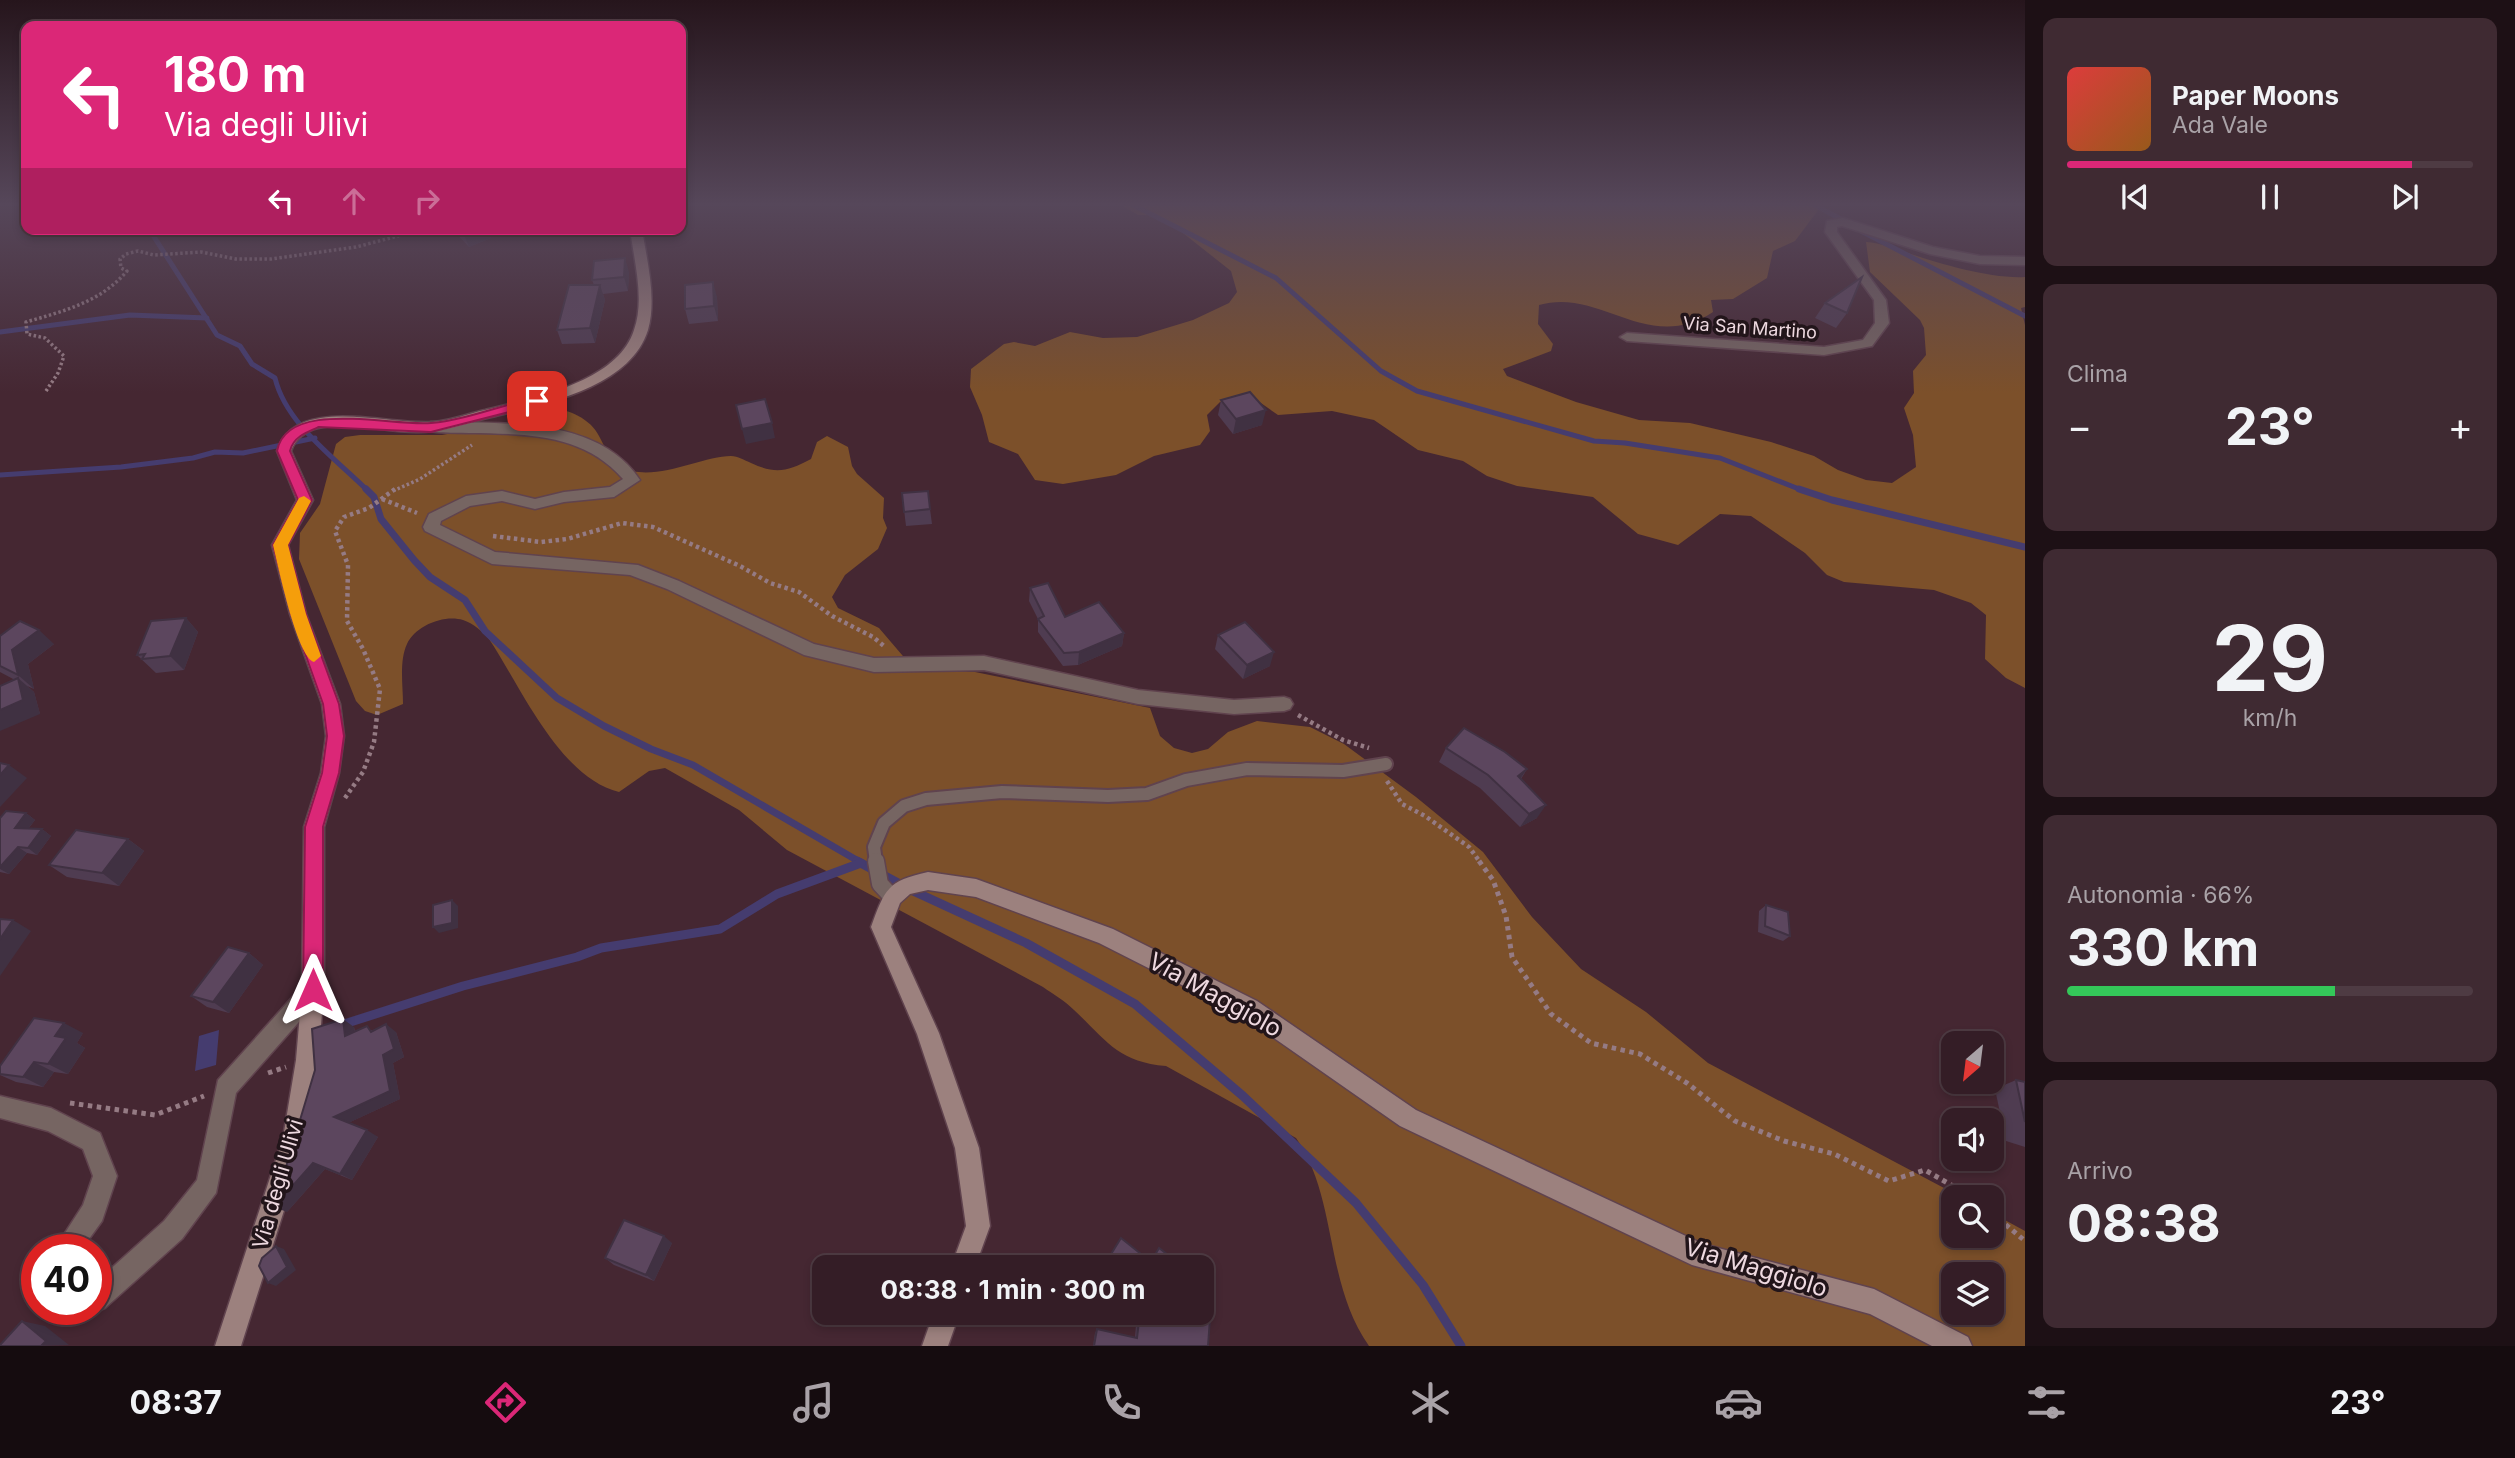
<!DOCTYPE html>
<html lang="it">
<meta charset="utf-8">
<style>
body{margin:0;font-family:Inter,sans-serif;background:#3f2a32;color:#f1f3f6;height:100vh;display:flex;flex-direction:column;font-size:26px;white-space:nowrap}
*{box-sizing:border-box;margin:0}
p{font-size:23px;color:#a9a2a7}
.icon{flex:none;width:38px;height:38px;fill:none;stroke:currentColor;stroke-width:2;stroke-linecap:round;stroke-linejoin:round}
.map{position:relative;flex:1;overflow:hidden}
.panel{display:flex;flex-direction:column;gap:18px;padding:18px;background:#1d1015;width:490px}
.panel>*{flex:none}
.hud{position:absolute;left:21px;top:21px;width:665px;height:214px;border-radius:14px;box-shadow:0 4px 10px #0003,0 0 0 2px #4e3b43;background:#db2777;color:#fff;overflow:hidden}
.needle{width:46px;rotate:208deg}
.tools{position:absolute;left:1941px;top:1031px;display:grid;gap:14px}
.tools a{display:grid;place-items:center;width:63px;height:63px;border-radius:14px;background:#341d26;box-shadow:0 4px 10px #0003,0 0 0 2px #4e3b43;font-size:35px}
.speed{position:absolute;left:21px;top:1234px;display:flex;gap:14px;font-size:35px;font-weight:700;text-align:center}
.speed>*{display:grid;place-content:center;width:91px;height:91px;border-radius:50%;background:#341d26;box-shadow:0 4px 10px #0003,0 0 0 2px #4e3b43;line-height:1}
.speed .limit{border:10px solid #d22;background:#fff;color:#111}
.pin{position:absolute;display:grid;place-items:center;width:60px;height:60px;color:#fff;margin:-30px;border-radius:14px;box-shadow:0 4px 10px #0006}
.me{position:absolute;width:77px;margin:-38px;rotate:0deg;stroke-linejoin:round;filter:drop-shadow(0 0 5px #0008)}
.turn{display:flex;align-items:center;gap:24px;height:147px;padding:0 28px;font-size:32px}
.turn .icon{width:91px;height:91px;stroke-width:2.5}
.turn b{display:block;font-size:49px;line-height:60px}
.lanes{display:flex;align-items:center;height:66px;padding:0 28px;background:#0003;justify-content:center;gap:35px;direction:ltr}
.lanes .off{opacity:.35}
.big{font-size:52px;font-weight:700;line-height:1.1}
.panel .widget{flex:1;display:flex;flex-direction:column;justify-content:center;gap:10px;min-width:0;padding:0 24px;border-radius:14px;background:#3f2a32}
.panel .dial{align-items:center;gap:0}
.dial b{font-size:91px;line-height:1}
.song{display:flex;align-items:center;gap:21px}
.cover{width:84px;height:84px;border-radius:10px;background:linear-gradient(135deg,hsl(0 70% 55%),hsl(30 70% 35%))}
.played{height:7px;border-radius:4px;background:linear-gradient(90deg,#db2777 85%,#4e3b43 85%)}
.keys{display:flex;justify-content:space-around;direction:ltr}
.heat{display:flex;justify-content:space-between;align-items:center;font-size:38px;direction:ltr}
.charge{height:10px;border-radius:5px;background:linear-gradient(90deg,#34c759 66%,#4e3b43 0)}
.trip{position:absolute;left:812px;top:1255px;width:402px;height:70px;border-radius:14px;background:#341d26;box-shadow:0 4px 10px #0003,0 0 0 2px #4e3b43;font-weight:700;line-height:70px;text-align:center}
.tabs{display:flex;height:112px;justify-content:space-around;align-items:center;background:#150c0f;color:#a9a2a7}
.tabs .icon{width:49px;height:49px}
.tabs .selected{color:#db2777}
.tabs b{font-size:32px;color:#f1f3f6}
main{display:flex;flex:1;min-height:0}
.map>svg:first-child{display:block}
</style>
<main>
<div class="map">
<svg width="2025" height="1346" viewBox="0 0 2025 1346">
<rect width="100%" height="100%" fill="#452732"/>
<g fill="#7c502a" fill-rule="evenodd">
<path d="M1121,205H1822L1795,241L1773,251L1767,278L1733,299L1711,300L1713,312C1648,355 1600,287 1539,305L1538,324L1553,344L1551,351L1503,369L1507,376L1576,402L1639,420L1690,423L1771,442L1814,456L1838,470L1866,480L1892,483L1916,467L1913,435L1904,408L1914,393L1913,371L1926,355L1924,328L1920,320L1870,272L1866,242C1881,243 1894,249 1908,253C1941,264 1991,279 2025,277V307L2021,308L2025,325V688L2006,678L1985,659L1986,615L1971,603L1934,590L1844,582L1827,575L1805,553L1751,516L1720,514L1678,545L1638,534L1593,497L1517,486L1487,476L1463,461L1418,450L1374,420L1332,411L1278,415L1258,401L1244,398L1220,402L1207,415L1210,431L1200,445L1154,456L1116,475L1063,484L1035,480L1018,454L989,442L982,415L970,387L971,369L1004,344L1014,342L1035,346L1070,332L1103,338L1137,337L1193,320L1229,303L1237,292L1231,271L1169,222L1149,215H1138Z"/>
<path d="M551,408C568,409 591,419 599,436C604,446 611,459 621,466C650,485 701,456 731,456C738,456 744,460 751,463C775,474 787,472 811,459L817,442L827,436L848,447L852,466L857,474L884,498L883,518L887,528L878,549L845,575L832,597L838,608L879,628L914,669L975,672L1150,708L1160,736L1174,748L1192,753L1208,749L1228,732L1257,721L1310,727L1344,744L1416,797L1483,852L1532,917L1581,969L1646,1012L1708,1063L1961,1197H1953V1236H1992V1213L2025,1231V1346H1369C1324,1282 1338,1198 1296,1138L1166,1066C1118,1062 1107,1041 1074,1010C1065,1001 1053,994 1043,987L787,850L739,810L665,768L649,771L619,792C559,777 521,687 489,639C483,632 473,623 463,620C444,614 415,626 407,644C399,661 403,686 403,704L377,715L365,711L356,701L299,559L300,533L320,504L336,444L345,437L360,435H442L527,419ZM1953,1274H1992V1312H1953Z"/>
</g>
<path fill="#453c6f" d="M219,1030L216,1065L195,1071L199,1036Z"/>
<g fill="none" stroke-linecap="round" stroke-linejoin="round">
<g stroke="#453c6f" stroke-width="5">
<path d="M1133,205L1276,278L1381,371L1417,391L1594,441L1625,443L1720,458L1804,491"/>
<path d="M1815,205L1848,223"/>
<path d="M149,229L217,335L240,346L252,364L275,378C286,424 335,458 368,491"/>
<path d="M1861,231L2025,316"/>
<path d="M0,332L130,315L207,318"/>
<path d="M0,475L121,467L193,458L215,452L243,453L315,438"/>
</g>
<g stroke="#453c6f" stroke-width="7">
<path d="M366,489L374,497L381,519L414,560L430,577L465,600L485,631L557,698L604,726L651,749L693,765L860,862"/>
<path d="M1799,489L1832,500L2025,547"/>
</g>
<g stroke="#453c6f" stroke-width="9">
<path d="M857,861L911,890L1026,943L1135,1004L1243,1096L1356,1203L1423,1285L1461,1346"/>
<path d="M341,1025L463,986L577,957L601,948L720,929L777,894L861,863"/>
</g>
<g stroke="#60434e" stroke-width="16">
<path id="lane-far1" d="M876,862L874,847L884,823L904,806L926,799L1002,792L1108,796L1147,794L1186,780L1247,769L1343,771L1386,764"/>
</g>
<g stroke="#60434e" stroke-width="19">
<path id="lane" d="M876,861L880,884L892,897"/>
</g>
<g stroke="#60434e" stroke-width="3">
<g id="street">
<path d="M1843,218L1933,247L1980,256L2025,257V265L1980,264L1930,254L1842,226L1837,227V232L1886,300L1889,323L1872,346L1824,355L1627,341L1620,337L1627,333L1824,347L1863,340L1875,323L1874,300L1825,232L1827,221Z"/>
<path d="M431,422C499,424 597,415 640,480L614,497L564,502L535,509L502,501L470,506L441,521L440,525L495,552L638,565L679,581L814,644L874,658L984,656L1138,690L1234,700L1284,697L1290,699L1293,704L1290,709L1284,711L1234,714L1138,704L984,670L874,672L804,655L667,589L630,575L492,564L425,531L423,527L429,514L466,496L502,491L535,499L564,492L610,487L623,479C583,433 525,434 469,433C455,432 439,434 426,430L424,427L426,424Z"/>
<path d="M313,980L321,983L324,990L321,997L236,1093L216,1193L182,1239L105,1308L96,1312L90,1309H96V1282L164,1221L197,1180L218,1080L305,983Z"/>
<path d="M0,1096L51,1108L100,1133L117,1176L102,1221L81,1250H54L83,1205L93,1176L83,1149L48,1131L0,1118Z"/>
</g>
</g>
<g stroke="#60434e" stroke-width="3">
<g id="secondary">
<path d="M630,229H642C647,261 657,299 648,330C629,390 539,405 487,418C464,424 443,432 419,432C386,433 351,420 318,428C306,431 295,439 291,451L313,500L288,545L306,614L340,704L344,736L339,773L324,827V990L318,1060L307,1138L241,1346H215L283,1138L296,1060L302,990L304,827L321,773L326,736L322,704L290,614L272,545L297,500L277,451C294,394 390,426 433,422C450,421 467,414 485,410C532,398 617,383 634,330C645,299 634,261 630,229Z"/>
<path d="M928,872L976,879L1113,929L1257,1001L1416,1110L1703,1244L1874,1289L1968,1337L1972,1346H1932L1870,1314L1692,1265L1400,1126L1241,1015L1099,943L976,897L928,890L910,894L900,903L891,927L939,1033L979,1148L990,1226L975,1267H951L966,1226L955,1148L917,1034L871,927C885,889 887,881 928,872Z"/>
<path d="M934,1312H960L948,1346H922Z"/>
</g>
</g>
<g stroke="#957b84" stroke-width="3.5" stroke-dasharray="2.5 2.5" stroke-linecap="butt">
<path d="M46,391L58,373L64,356L45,338L27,334L26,322C64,311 101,302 127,271L121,268L120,259L126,254L138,251L154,255L201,252L236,259H271L356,247L398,236L411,229"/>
<path d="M393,491L420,479L472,445"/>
</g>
<g stroke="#957b84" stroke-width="4.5" stroke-dasharray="3.5 3.5" stroke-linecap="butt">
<path d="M382,499L417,513"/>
<path d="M493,536L541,542L567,539L622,523L653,527L740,566L770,583L799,592L832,616L873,637L884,646"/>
<path d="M1298,715L1343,740L1369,748"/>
<path d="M1387,781L1402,804L1425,816L1469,847L1480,862"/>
<path d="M345,798L363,772L374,742L380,689L363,649L347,621L348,565L335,531L344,517L369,508L395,489"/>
</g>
<g stroke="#957b84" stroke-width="5" stroke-dasharray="4.5 4.5" stroke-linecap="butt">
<path d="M1479,861L1493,880L1506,916L1512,957L1551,1014L1591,1043L1640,1054L1687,1083L1735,1121L1784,1141L1834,1154L1889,1181L1925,1170L1972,1197"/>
<path d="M268,1073L286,1067"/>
<path d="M70,1103L155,1115L204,1096"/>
<path d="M1992,1213L2025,1241"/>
</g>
<use href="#lane-far1" stroke="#766562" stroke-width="12"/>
<use href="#lane" stroke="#766562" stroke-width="16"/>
<use href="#street" fill="#766562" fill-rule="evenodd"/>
<use href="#secondary" fill="#9c817e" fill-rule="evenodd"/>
</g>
<g fill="#4f3c51">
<path d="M452,229H488L491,238L469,247Z"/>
<path d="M629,272L628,291L603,294L605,300L595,343L562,344L557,330L594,285L592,280Z"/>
<path d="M717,297L718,321L689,324L685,309Z"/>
<path d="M1825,303L1847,313L1836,328L1815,318Z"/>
<path d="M1221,400L1262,425L1233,434L1218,415Z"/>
<path d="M902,493L930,509L932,524L906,526Z"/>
<path d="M1030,588L1065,617L1124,633L1122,646L1078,665L1063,666L1038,632V619L1029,601Z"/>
<path d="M186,618L198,632L184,670L156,673L137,655Z"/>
<path d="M1218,635L1270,666L1243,679L1215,649Z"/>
<path d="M0,636L54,644L28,664L34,689L27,686L34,692L40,714L15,680L0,672Z"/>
<path d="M1446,748L1527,769L1521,779L1537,818L1520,827L1480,788L1439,762Z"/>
<path d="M26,813L35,820L28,829H42L51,836L37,855L27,853L9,874L0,872V818Z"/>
<path d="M128,839L144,851L119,886L67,877L49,865Z"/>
<path d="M1766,905L1790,936L1783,941L1758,932L1759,911Z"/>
<path d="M249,953L263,965L229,1013L207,1007L191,996Z"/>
<path d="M354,1027L355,1031L373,1030L396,1032L404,1057L393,1063L400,1099L348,1123L378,1137L352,1180L325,1169L287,1212Z"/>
<path d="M83,1033L77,1043L85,1048L68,1074L54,1072L43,1087L16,1082L0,1075V1066Z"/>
<path d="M2016,1080L2025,1082V1147L2006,1141L1995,1089Z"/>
<path d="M672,1243L654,1281L614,1265L605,1258Z"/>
<path d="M1108,1259L1151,1262L1180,1267H1108L1106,1265Z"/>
<path d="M1137,1312H1179L1208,1346H1093L1095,1333L1097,1329L1135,1337Z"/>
</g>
<g fill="#403142">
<path d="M681,205H687L689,213L681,215Z"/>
<path d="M471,229H488L491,238L469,247L463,232Z"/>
<path d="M625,258L629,272L628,291L624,277Z"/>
<path d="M713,282L717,297L718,321L714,306Z"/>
<path d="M600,285L605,300L595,343L590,328Z"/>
<path d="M1266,410L1262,425L1233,434L1236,419Z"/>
<path d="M772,423L775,438L746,444L742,429Z"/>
<path d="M186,618L198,632L184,670L170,656Z"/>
<path d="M39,630L54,644L28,664L34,689L18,675L12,650Z"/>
<path d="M1124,633L1122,646L1078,665L1079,652Z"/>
<path d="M1274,652L1270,666L1243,679L1247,665Z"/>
<path d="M18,678L34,692L40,714L0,731V710Z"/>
<path d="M9,765L27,778L0,807V775Z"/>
<path d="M1527,769L1518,782V776Z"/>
<path d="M1546,805L1537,818L1520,827L1529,814Z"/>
<path d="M26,813L35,820L24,834L15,828Z"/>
<path d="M42,829L51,836L37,855L28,848Z"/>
<path d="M128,839L144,851L119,886L102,873Z"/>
<path d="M18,847L27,853L9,874L0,869V867Z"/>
<path d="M452,900L458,906V928L439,933L433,927Z"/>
<path d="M13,920L31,931L0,976V939Z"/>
<path d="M249,953L263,965L229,1013L213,1002Z"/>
<path d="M343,1019L354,1027L356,1044L345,1036Z"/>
<path d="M64,1023L83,1033L77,1043L85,1048L68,1074L48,1064L55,1036Z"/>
<path d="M386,1024L396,1032L404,1057L393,1063L400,1099L346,1124L334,1117L383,1055Z"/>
<path d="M34,1062L54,1072L43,1087L23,1077Z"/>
<path d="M367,1130L378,1137L352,1180L340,1174Z"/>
<path d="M313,1163L325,1169L287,1212L274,1207Z"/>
<path d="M664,1236L672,1243L654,1281L646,1275Z"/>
<path d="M276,1246L284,1249L296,1270L276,1286L268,1283Z"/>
<path d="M22,1321L45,1326L69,1345L41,1346Z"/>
</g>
<g fill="#5c465e" stroke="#403142" stroke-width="2">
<path d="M625,258L624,277L592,280L594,261Z"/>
<path d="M1862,277L1847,313L1825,303Z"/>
<path d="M713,282L714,306L685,309V285Z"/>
<path d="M569,285H600L590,328L557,330Z"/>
<path d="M1250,392L1266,410L1236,419L1221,400Z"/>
<path d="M765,399L772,423L742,429L736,405Z"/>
<path d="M928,491L930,509L904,512L902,493Z"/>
<path d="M1048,583L1065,617L1099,602L1124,633L1079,652L1064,653L1038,619L1044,616L1030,588Z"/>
<path d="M186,618L170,656L142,659L145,654L137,655L151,621Z"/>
<path d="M20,621L39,630L12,650L18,675L0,666V636Z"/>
<path d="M1245,622L1274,652L1247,665L1218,635Z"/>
<path d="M18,678L23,700L0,710V686Z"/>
<path d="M1464,728L1505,752L1527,769L1518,776L1546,805L1529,814L1488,775L1446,748Z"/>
<path d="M0,763L9,765L0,775Z"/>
<path d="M6,811L26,813L15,828L42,829L28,848L18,847L0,867V818Z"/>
<path d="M76,830L128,839L102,873L49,865Z"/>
<path d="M452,900V923L433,927V905Z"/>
<path d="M1766,905L1788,912L1790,936L1765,926Z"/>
<path d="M0,919L13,920L0,939Z"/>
<path d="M228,947L249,953L213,1002L191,996Z"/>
<path d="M34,1018L64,1023L55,1036L66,1038L48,1064L34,1062L23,1077L0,1074V1066Z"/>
<path d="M343,1019L345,1036L367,1026L371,1032L386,1024L394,1049L383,1055L390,1091L334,1117L367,1130L340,1174L313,1163L274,1207L315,1070L312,1029Z"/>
<path d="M2016,1080L2025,1082V1122Z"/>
<path d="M624,1220L664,1236L646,1275L605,1258Z"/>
<path d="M1121,1238L1151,1262L1159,1248L1181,1265L1180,1267H1117L1108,1259Z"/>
<path d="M276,1246L287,1267L268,1283L259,1266L262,1258Z"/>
<path d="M1140,1312H1179L1210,1319L1208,1346H1094L1097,1329L1137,1338Z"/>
<path d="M22,1321L46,1341L41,1346H0V1345Z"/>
</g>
<linearGradient id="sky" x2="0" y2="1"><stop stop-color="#26151c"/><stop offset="0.52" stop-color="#56475a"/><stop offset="1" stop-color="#56475a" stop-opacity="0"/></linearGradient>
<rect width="2025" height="393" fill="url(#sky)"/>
<path fill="#db2777" stroke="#8e194d" stroke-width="2" d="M537,397L541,399V404L431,432L319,427C307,432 293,437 290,451L312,500L288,545L306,614L339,704L344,736L339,773L323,827V990L320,996L313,999L306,996L303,990L305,827L322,773L327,736L323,704L291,614L273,545L298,500L277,451C287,398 393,427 431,423C464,420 503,405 537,397Z"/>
<path fill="#f59e0b" d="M304,496L311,501L288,545L306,614L321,656L314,662C297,657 278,565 273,545L299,498Z"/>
<g text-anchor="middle" stroke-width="7" stroke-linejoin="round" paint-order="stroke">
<g font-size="18" fill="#eed9e0" stroke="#22151a">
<text transform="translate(1750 328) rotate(4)" y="6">Via San Martino</text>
</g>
<g font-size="21" fill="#eed9e0" stroke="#22151a">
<text transform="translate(278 1184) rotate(-74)" y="7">Via degli Ulivi</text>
</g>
<g font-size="24" fill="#eed9e0" stroke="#22151a">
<text transform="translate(1215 995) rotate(29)" y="8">Via Maggiolo</text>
<text transform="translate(1756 1268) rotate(17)" y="8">Via Maggiolo</text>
</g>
</g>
</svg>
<div class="tools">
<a><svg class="needle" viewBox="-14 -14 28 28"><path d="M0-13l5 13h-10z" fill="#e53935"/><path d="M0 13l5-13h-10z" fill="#a9a2a7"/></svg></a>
<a><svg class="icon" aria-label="sound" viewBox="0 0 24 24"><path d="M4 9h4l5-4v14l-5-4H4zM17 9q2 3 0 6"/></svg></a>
<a><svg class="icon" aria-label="search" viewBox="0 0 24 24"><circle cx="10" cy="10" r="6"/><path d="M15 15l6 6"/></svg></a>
<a><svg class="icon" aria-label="layers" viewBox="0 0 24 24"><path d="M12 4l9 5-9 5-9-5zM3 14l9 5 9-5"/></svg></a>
</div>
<div class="speed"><div class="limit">40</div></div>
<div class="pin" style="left:537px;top:401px;background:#d93025"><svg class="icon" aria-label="arrive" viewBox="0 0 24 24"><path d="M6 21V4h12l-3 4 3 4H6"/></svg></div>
<svg class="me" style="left:313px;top:990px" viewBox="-20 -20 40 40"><path d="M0-17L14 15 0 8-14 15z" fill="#db2777" stroke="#fff" stroke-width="4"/></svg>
<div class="trip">08:38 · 1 min · 300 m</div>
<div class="hud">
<div class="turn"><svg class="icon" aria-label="left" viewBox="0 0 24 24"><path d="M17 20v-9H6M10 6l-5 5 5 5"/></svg><div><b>180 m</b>Via degli Ulivi</div></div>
<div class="lanes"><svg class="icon" aria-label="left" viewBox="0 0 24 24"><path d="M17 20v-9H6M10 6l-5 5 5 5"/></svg><svg class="icon off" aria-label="ahead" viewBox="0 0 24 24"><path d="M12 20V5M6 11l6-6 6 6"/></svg><svg class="icon off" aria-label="right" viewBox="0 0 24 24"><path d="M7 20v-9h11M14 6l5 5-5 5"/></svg></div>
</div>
</div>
<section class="panel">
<div class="widget">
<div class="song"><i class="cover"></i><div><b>Paper Moons</b><p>Ada Vale</p></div></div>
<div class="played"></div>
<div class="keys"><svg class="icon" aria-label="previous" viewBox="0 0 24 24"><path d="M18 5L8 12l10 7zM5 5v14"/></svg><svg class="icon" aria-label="pause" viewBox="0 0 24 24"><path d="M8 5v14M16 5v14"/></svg><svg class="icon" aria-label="next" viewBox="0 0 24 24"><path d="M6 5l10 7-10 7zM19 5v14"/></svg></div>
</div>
<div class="widget"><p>Clima</p>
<div class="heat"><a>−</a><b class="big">23°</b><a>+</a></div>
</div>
<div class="widget dial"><b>29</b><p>km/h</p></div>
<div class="widget"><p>Autonomia · 66%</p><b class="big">330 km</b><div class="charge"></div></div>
<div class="widget"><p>Arrivo</p><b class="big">08:38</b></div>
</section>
</main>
<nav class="tabs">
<b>08:37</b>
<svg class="icon selected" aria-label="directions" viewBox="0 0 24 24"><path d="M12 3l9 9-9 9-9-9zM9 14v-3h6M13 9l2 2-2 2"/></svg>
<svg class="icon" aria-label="music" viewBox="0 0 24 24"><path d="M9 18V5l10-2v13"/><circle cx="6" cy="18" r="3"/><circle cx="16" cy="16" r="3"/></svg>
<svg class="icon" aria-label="phone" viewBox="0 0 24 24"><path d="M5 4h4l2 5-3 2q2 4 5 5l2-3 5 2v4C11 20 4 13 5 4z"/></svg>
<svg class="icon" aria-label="climate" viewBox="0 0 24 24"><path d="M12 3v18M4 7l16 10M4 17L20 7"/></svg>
<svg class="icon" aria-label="car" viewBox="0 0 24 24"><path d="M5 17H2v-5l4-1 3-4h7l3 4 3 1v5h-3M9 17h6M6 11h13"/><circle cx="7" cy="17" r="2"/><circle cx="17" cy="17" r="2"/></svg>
<svg class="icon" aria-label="filters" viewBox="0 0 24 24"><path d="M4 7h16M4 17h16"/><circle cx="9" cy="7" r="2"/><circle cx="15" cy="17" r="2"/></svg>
<b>23°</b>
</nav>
